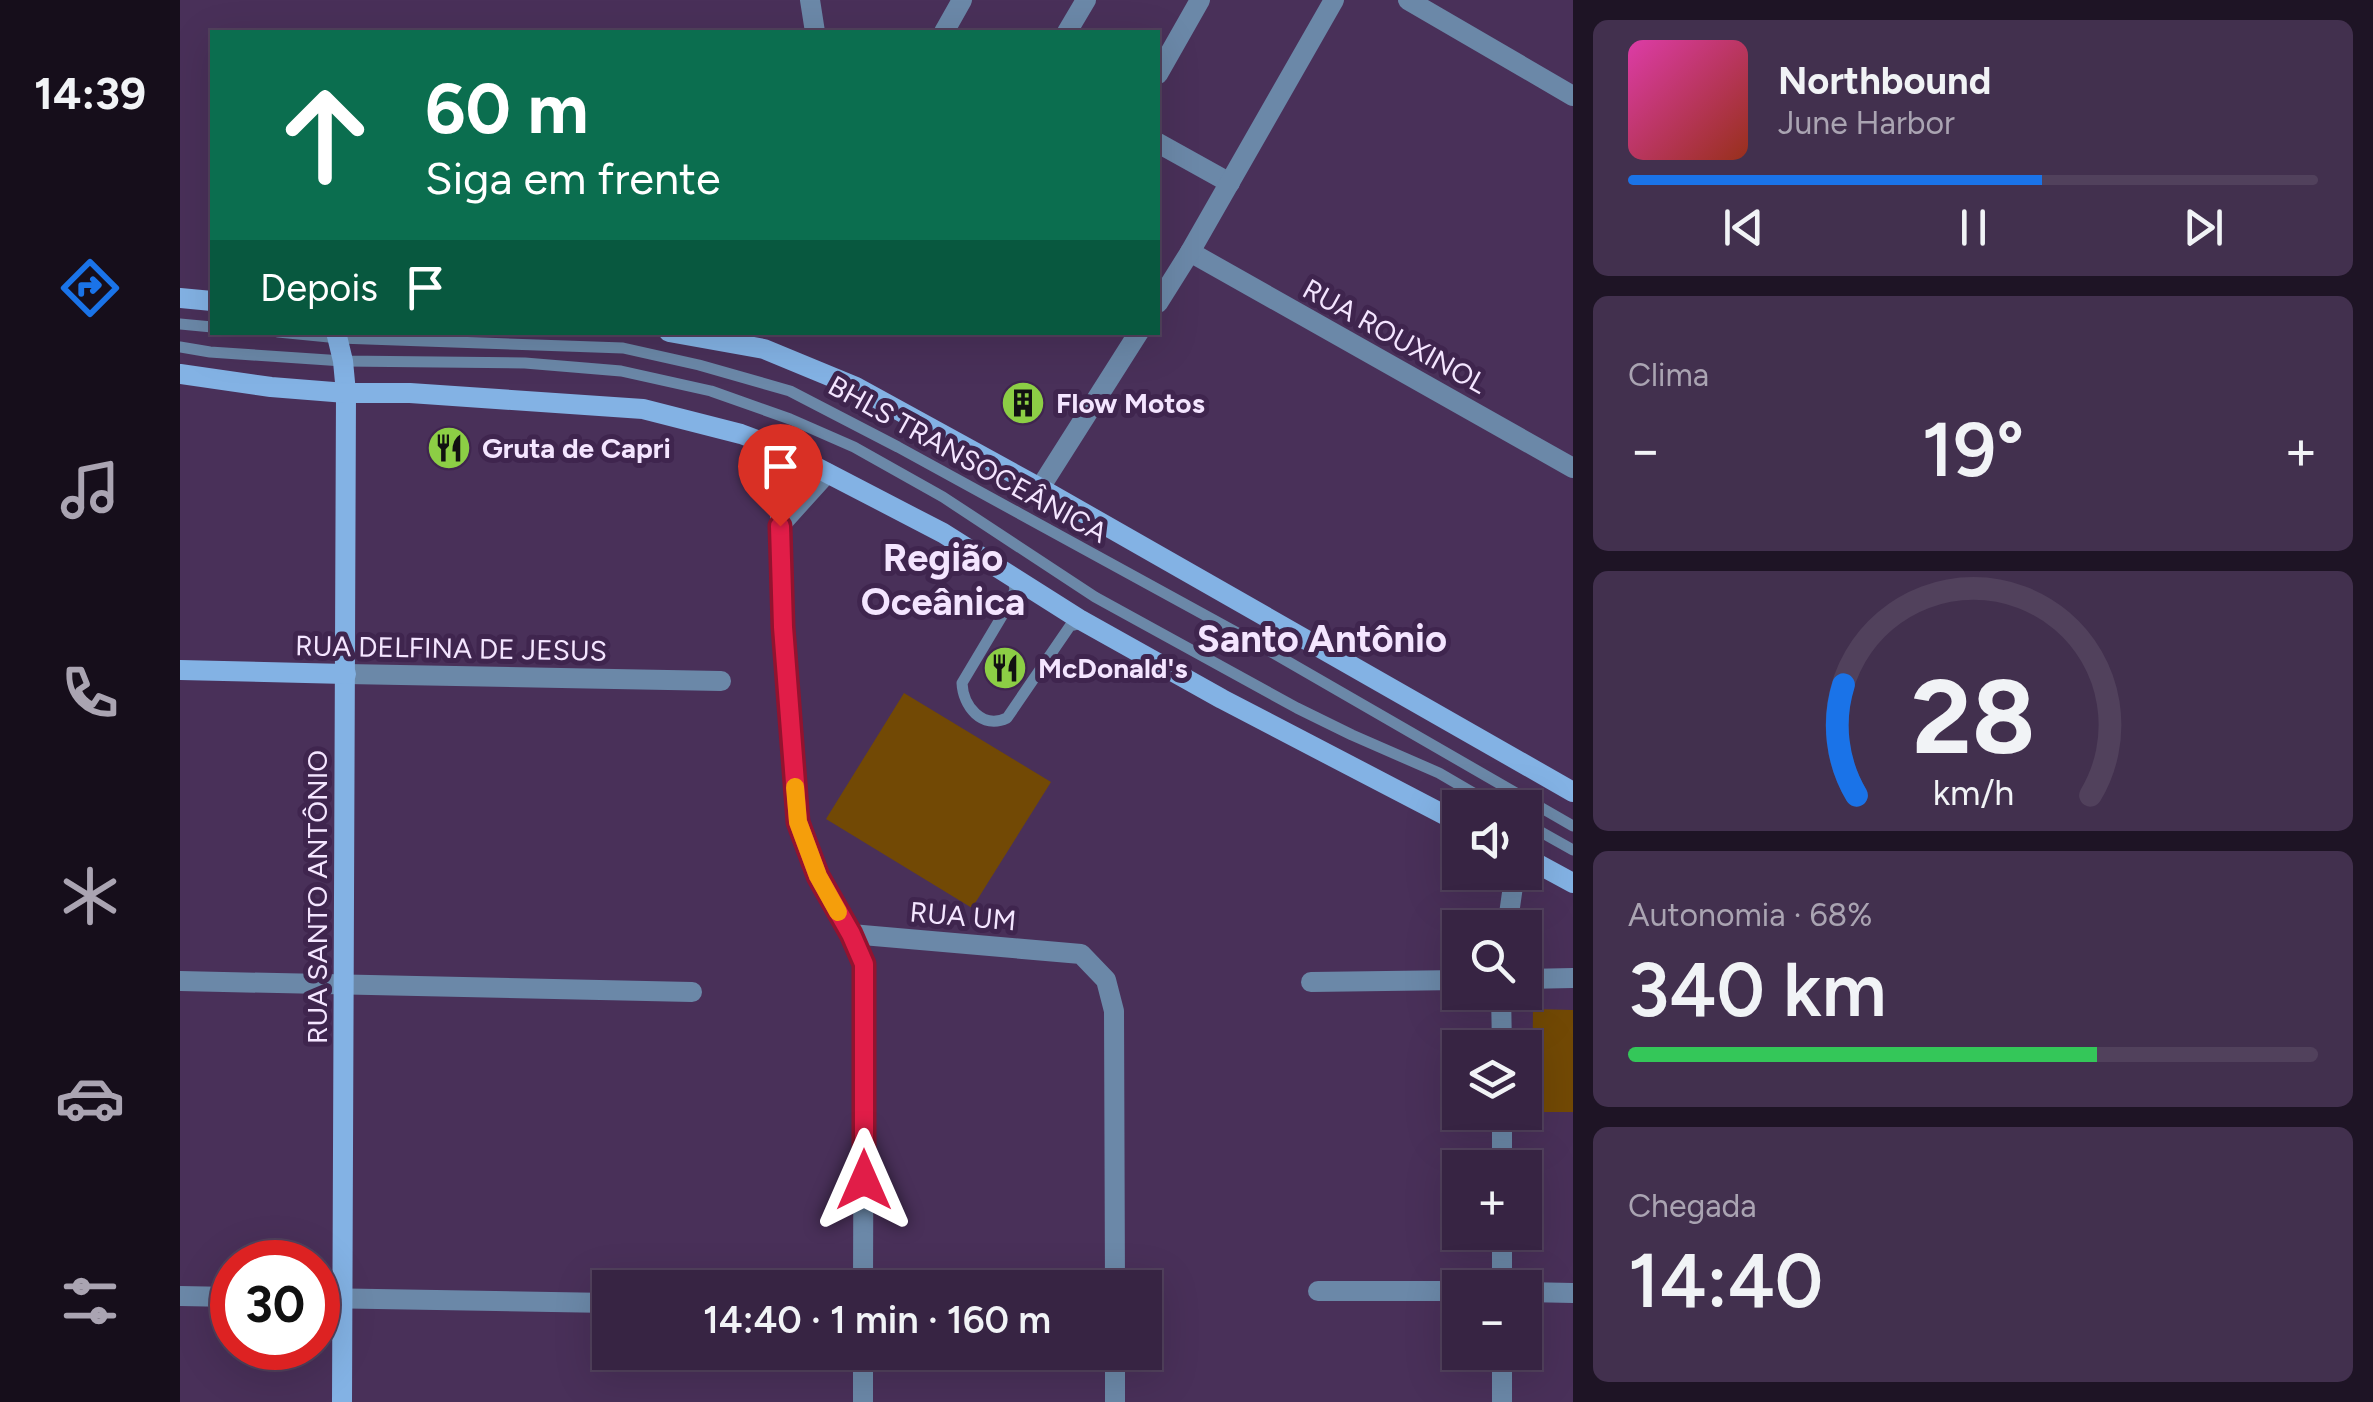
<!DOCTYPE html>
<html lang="pt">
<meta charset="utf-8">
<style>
body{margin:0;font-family:Figtree,sans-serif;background:#42304e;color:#f1f3f6;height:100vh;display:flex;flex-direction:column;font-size:38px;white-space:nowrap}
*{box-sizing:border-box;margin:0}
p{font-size:32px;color:#aaa4b2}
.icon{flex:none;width:55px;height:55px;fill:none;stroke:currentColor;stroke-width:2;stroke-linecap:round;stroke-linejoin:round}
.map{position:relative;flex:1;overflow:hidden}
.drawer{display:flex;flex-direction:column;gap:20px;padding:20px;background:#1e1425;width:800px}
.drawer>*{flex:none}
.top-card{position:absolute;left:30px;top:30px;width:950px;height:305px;border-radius:0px;box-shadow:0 10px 40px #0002,0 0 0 2px #51415c;background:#0b6e4f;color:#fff;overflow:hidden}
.fabs{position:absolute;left:1262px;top:790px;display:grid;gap:20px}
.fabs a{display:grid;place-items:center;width:100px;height:100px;border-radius:0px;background:#372443;box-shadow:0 10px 40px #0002,0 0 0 2px #51415c;font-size:50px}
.speed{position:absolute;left:30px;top:1240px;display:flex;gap:20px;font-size:50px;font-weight:700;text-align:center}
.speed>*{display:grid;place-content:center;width:130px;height:130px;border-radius:50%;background:#372443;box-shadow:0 10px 40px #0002,0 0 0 2px #51415c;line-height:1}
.speed .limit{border:15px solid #d22;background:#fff;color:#111}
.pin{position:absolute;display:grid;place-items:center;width:85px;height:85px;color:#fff;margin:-102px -42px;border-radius:50% 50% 50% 0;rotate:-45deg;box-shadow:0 0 10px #0007}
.pin .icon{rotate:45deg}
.me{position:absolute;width:110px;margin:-55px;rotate:0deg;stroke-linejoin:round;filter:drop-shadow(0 0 8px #0008)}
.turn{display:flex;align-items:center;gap:35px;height:210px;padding:0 50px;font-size:45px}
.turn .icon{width:130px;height:130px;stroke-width:2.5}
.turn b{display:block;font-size:70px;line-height:85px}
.then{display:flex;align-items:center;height:95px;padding:0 50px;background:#0003;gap:20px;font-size:38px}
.big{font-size:75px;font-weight:600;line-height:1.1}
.drawer .widget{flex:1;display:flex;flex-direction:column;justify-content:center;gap:15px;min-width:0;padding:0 35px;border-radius:15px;background:#42304e}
.drawer .dial{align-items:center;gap:0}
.dial svg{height:260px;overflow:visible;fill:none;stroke:#51415c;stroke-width:7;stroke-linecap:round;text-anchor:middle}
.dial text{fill:#f1f3f6;stroke:none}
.song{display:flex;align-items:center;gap:30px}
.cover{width:120px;height:120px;border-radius:15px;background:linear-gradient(135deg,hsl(320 70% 55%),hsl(10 70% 35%))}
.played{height:10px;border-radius:5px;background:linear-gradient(90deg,#1a73e8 60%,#51415c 60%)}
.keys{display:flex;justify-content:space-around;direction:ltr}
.heat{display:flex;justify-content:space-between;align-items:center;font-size:55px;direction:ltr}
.charge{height:15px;border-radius:8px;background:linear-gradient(90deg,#34c759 68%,#51415c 0)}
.trip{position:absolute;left:412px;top:1270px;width:570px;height:100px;border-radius:0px;background:#372443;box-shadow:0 10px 40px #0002,0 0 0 2px #51415c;font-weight:600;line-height:100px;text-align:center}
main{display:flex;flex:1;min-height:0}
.tabs{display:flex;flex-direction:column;width:180px;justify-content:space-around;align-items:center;background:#160e1b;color:#aaa4b2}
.tabs .icon{width:70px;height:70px}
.tabs .on{color:#1a73e8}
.tabs b{font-size:45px;color:#f1f3f6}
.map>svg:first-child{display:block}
</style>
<main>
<nav class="tabs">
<b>14:39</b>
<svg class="icon on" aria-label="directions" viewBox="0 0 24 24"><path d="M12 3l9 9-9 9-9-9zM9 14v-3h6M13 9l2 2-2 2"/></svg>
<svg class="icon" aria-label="music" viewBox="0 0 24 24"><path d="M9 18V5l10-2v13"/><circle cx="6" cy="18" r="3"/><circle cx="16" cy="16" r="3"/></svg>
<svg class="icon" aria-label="phone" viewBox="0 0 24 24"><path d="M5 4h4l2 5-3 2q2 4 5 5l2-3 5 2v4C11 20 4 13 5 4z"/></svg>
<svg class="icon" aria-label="climate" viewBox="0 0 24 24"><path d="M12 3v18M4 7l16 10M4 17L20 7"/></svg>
<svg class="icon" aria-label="car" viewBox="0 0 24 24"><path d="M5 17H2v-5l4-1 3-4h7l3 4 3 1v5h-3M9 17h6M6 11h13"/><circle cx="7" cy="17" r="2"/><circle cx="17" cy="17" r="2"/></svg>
<svg class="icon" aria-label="filters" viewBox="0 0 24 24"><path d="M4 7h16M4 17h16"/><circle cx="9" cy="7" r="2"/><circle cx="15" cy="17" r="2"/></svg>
</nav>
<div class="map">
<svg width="1393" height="1402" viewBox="0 0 1393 1402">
<rect width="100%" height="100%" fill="#493059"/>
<g fill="#724905">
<path d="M724,693L871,782L792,908L646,819Z"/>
<path d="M1353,1009L1393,1010V1112H1352Z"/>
</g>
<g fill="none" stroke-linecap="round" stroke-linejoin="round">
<g stroke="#6b88a8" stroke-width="11">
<path d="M0,324L32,327"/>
<path d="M98,332L159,338L443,348L519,365L610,391L718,447L1074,642L1393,826"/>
<path d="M0,347L30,352L163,361L345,363L441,371L531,391L610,419L674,447L763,497L915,597L1117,708L1172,735L1259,773L1319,808"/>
<path d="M833,577L835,590L828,606L782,683C783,706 802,730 827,718L890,626L903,623"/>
<path d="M1345,823L1393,850"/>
</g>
<g stroke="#6b88a8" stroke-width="20">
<path d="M630,0L635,32"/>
<path d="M1228,0L1393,96"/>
<path d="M764,32L782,0"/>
<path d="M887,32L906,0"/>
<path d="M978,74L1020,0"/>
<path d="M978,143L1050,183"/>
<path d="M1010,252L1393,468"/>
<path d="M978,303L1010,252L1154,0"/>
<path d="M601,449L600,525L603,627L618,822L637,876L671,934"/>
<path d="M860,488L959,332"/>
<path d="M600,525L647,473"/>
<path d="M166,674L541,681"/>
<path d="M1327,928L1335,872"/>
<path d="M1345,979L1393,978"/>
<path d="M0,981L512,992"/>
<path d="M1131,982L1280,980"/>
<path d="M1321,992L1322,1048"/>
<path d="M1322,1168V1112"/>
<path d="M683,1288L684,964L671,934L901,954L926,980L934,1011L935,1288"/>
<path d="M1322,1288V1232"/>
<path d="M1138,1291H1280"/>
<path d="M1345,1292L1393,1293"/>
<path d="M0,1296L52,1297"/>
<path d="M138,1298L430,1303"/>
<path d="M935,1352V1402"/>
<path d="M1322,1352V1402"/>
<path d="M683,1402V1352"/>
</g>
<g stroke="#83b2e4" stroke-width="20">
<path d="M0,298L32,301"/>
<path d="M156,332L163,361L166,393L162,1402"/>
<path d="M489,332L584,349L676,387L860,488L1393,792"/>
<path d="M0,374L91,387L166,393H230L463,409L561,434L601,449L763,533L899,619L1042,699L1280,823"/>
<path d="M0,670L166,674"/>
<path d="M1345,857L1393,883"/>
</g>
</g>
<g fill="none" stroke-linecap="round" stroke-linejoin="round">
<g stroke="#92132f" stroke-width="25">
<path id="route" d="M600,526L603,627L618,822L638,876L671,934L684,964V1180"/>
</g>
<use href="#route" stroke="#e11d48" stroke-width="18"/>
<path stroke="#f59e0b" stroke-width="18" d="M615,787L618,822L638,876L658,912"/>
</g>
<defs>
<g id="building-disc" transform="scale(2.25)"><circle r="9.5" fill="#8cce45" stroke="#3f254e"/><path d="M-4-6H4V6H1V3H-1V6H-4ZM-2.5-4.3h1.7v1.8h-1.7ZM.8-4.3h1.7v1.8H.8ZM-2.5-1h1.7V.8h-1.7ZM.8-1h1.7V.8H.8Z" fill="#111"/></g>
<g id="restaurant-disc" transform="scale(2.25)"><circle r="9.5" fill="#8cce45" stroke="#3f254e"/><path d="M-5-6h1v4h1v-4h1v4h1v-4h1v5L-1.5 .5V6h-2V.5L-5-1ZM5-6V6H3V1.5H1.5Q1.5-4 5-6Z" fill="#111"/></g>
</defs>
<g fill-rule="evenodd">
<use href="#building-disc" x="843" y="403"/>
<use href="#restaurant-disc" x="269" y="448"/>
<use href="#restaurant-disc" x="825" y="668"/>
</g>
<g text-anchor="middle" stroke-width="10" stroke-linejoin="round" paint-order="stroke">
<g font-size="28" fill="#f4e5ff" stroke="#3f254e">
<text transform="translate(1215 336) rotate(29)" y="10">RUA ROUXINOL</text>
<text transform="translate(788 459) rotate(29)" y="10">BHLS TRANSOCEÂNICA</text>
<text transform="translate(271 648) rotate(1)" y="10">RUA DELFINA DE JESUS</text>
<text transform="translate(137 897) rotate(-90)" y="10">RUA SANTO ANTÔNIO</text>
<text transform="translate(783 916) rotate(5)" y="10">RUA UM</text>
</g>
<g font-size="28" font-weight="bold" fill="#f4e5ff" stroke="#3f254e" text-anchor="start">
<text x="876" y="413">Flow Motos</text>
<text x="302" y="458">Gruta de Capri</text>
<text x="858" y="678">McDonald's</text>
</g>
<g font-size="38" font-weight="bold" fill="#f4e5ff" stroke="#3f254e">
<text x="763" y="571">Região<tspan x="763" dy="44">Oceânica</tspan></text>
<text x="1142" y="652">Santo Antônio</text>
</g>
</g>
</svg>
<div class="fabs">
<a><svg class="icon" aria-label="sound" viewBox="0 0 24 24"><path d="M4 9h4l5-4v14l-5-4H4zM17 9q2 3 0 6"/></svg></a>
<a><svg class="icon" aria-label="search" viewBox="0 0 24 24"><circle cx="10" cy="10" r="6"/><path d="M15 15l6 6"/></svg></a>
<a><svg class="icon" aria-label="layers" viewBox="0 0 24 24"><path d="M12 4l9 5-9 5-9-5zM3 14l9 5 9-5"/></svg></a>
<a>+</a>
<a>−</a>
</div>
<div class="speed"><div class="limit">30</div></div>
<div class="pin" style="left:600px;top:526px;background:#d93025"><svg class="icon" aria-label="arrive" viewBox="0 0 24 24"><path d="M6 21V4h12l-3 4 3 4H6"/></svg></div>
<svg class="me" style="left:684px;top:1180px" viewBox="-20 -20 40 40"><path d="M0-17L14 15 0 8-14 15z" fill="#e11d48" stroke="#fff" stroke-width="4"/></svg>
<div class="trip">14:40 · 1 min · 160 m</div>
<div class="top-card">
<div class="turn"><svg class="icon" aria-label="ahead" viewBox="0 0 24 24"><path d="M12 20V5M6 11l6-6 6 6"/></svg><div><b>60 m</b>Siga em frente</div></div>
<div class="then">Depois<svg class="icon" aria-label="arrive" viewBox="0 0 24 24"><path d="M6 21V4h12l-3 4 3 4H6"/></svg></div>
</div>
</div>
<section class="drawer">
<div class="widget">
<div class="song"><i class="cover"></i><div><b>Northbound</b><p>June Harbor</p></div></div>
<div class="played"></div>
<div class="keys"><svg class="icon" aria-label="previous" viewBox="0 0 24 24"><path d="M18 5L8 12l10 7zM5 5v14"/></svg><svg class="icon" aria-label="pause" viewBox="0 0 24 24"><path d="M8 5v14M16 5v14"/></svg><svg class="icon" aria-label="next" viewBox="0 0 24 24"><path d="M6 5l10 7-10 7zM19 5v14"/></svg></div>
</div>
<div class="widget"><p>Clima</p>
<div class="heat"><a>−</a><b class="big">19°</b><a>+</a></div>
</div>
<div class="widget dial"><svg viewBox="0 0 100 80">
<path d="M14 69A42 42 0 1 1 86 69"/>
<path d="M14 69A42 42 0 0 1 10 35" stroke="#1a73e8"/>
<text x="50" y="56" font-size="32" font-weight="700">28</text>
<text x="50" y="72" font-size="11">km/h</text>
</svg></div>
<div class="widget"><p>Autonomia · 68%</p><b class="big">340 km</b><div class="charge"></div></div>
<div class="widget"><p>Chegada</p><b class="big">14:40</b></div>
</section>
</main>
